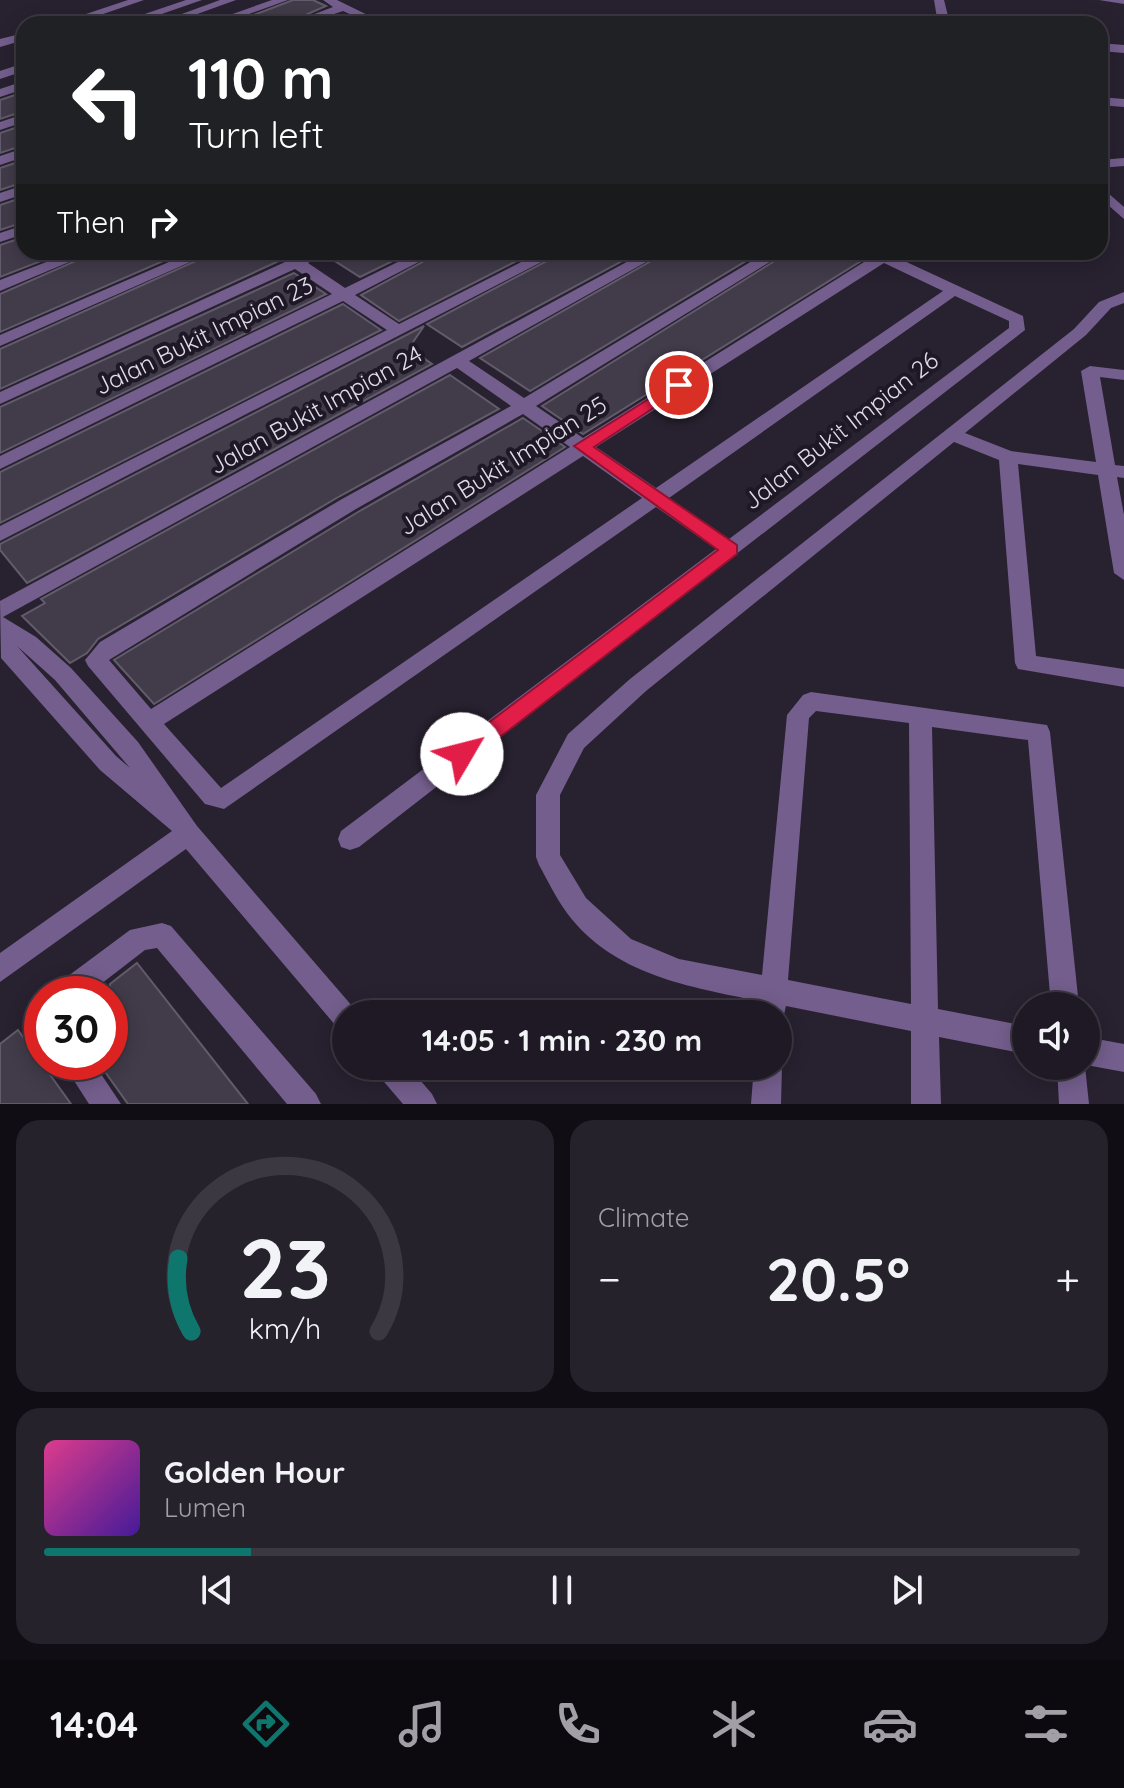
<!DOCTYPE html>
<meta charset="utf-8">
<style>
body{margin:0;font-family:Quicksand,sans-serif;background:#26222c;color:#f1f3f6;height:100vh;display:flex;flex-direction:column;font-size:30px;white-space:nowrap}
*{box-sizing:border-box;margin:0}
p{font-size:26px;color:#a1a0a6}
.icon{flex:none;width:44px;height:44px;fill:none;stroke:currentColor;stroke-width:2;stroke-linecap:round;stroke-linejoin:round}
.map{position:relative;height:1104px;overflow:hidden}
.drawer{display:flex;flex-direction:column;gap:16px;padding:16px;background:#100e14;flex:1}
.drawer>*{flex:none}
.guide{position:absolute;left:16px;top:16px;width:1092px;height:244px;border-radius:24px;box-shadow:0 4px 20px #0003,0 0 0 2px #3c3841;background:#202124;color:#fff;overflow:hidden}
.controls{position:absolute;left:1012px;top:992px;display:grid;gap:16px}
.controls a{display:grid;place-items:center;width:88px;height:88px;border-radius:50%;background:#1e1924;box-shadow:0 4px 20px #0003,0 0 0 2px #3c3841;font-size:40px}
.speed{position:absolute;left:24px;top:976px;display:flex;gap:16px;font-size:40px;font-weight:700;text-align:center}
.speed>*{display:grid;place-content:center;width:104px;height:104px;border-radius:50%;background:#1e1924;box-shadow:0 4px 20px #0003,0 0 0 2px #3c3841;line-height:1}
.speed .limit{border:12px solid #d22;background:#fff;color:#111}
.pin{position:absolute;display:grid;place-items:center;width:68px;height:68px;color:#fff;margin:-34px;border:4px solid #fff;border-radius:50%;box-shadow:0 2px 8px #0007}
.me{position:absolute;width:88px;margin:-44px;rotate:53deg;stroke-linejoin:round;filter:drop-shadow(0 0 6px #0008)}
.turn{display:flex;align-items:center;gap:28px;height:168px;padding:0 40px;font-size:36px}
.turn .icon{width:104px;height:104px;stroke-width:2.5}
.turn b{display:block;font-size:56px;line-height:68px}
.then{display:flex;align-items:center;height:76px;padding:0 40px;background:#0003;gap:16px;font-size:30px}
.big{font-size:60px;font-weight:800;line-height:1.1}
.drawer .widget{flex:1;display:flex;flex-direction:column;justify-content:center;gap:12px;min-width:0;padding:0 28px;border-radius:24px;background:#26222c}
.drawer .dial{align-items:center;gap:0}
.dial svg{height:208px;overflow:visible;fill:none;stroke:#3c3841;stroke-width:7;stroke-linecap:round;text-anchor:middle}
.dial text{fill:#f1f3f6;stroke:none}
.song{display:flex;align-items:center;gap:24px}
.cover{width:96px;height:96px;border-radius:12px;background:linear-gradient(135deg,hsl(330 70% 55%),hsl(260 70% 35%))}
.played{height:8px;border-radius:4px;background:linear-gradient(90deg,#0f766e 20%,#3c3841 20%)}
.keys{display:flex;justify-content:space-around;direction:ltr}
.heat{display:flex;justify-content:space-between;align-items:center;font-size:44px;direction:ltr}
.drawer .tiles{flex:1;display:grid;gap:16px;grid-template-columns:1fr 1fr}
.widget:last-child{grid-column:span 2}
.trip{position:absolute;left:332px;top:1000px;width:460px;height:80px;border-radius:40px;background:#1e1924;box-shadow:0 4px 20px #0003,0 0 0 2px #3c3841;font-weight:800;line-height:80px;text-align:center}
.menu{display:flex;height:128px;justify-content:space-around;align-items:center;background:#0c0a0e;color:#a1a0a6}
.menu .icon{width:56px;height:56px}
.menu .current{color:#0f766e}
.menu b{font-size:36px;color:#f1f3f6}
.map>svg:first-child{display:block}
</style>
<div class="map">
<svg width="1124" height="1104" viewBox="0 0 1124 1104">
<rect width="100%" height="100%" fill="#282130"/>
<g fill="#423b4a" stroke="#625b6b" stroke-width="2">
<path d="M293,0H313L326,6L285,24H230Z"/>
<path d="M24,92V111L0,119V100Z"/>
<path d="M24,125V145L0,153V133Z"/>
<path d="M24,160V182L0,190V168Z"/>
<path d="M24,197V222L0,230V205Z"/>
<path d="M24,237V252H64L0,277V245Z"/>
<path d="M96,252H184L0,332V294Z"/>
<path d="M216,252H269L279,261L0,389V349Z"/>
<path d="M331,252H411L360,277L327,256Z"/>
<path d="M441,252H534L399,321L361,295Z"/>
<path d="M564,252H639L462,347L427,324Z"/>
<path d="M667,252H761L530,391L480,358Z"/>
<path d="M789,252H842L861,261L583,434L542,406Z"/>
<path d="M294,273L326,294L0,453V407Z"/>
<path d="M343,304L381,330L0,523V472Z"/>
<path d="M424,326L409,348L432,364L27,583L0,550V544Z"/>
<path d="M450,375L499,409L340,496L98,639L87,653L70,663L22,616L45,603L41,599Z"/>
<path d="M523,418L565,447L154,704L114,660L358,512Z"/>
<path d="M137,963L248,1104H128L98,1062H110V984Z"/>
<path d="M18,1030L71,1104H0V1044Z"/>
</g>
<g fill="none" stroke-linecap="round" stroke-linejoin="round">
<g fill="#745e8d" fill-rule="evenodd">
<path d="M128,0H144L74,24H56Z"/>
<path d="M186,0H202L133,24H115Z"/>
<path d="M220,0H236L189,17L179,15Z"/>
<path d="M272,0H288L221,24H204Z"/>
<path d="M323,0H337L386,24H371L343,11L305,24H288L333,7Z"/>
<path d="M934,0H944L950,24H938Z"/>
<path d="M1099,0H1124V4Z"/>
<path d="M24,33V40L0,47V39Z"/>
<path d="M1100,43L1124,45V53L1100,51Z"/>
<path d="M24,63V71L0,79V71Z"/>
<path d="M24,81V89L0,97V89Z"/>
<path d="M1100,97L1124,99V107L1100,105Z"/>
<path d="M24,114V122L0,130V122Z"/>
<path d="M24,148V157L0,165V156Z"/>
<path d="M1124,158V166L1100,168V160Z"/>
<path d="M24,185V194L0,202V193Z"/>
<path d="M1100,186L1124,207V219L1100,198Z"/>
<path d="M24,225V234L0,242V233Z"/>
<path d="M72,252H93L0,291V280Z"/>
<path d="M192,252H213L0,346V335Z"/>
<path d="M272,252H290L297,257L308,252H328L308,263L345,288L418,252H438L355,295L399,324L541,252H561L0,541V526L387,330L343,301L0,469V456L332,294L295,269L0,404V392L285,262Z"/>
<path d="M645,252H664L469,361L524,398L767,252H786L536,406L583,438L872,257L865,252H885L1023,316L1025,330L359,847L350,850L341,847L338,839L341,831L716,549L656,507L224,809L205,804L88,666L85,660L100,642L342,499L511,406L457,368L3,617L36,637L71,668L138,742L197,826L359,1014H346V1029L336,1026L186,849L0,982V953L172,831L100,770L1,658L0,601ZM884,263L943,291L656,488L596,447ZM955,296L1009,321V328L729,539L669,498ZM523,414L570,447L151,709L109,660L356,509ZM583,456L642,498L221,788L164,724ZM17,646L55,680L130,768L116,756Z"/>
<path d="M1124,292V303L1111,308L1086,335L965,433L1011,451L1096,462L1081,371L1090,366L1124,370V380L1100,377L1115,465L1124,466V478L1117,477L1124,515V580L1114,573L1098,475L1018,464L1036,656L1124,669V687L1018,669L1015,663L999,460L954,442L646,691L584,748L560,795V855L586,898L631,939L679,959L762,975L787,715L803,695L811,692L1047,725L1050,732L1079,1006H1051L1028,740L932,727L938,1009L1026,1026V1054L939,1037L941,1104H911V1031L786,1006L782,1023L778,1025V1014H758L759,1001C690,987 613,975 567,913C556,898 548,881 539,865L536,857V795L568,734L630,679L1074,329L1099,302ZM816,711L909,723L911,1004L788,980L809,718Z"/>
<path d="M162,923L171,926L316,1094L321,1104H287L157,948L145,950L88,994H52L56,985L130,930Z"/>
<path d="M1086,1037L1124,1044V1072L1086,1065Z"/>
<path d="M778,1056L782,1066L781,1104H751L754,1066H778Z"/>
<path d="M62,1062H93L121,1104H89Z"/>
<path d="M375,1066H408L432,1094L437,1104H403L379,1076Z"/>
<path d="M1057,1066H1085L1089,1104H1059Z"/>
</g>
</g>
<path fill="#e11d48" stroke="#92132f" stroke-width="2" d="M679,380L687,385L684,388L594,447L737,545V554L470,760H455L452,754L455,748L718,550L574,446Z"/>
<g text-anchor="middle" stroke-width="8" stroke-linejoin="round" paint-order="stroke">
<g font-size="24" fill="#dfdbe5" stroke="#1e1826">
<text transform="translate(204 336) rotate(-26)" y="8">Jalan Bukit Impian 23</text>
<text transform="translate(316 410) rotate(-29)" y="8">Jalan Bukit Impian 24</text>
<text transform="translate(841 431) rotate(-38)" y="8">Jalan Bukit Impian 26</text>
<text transform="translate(503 466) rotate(-32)" y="8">Jalan Bukit Impian 25</text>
</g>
</g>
</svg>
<div class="controls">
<a><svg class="icon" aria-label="sound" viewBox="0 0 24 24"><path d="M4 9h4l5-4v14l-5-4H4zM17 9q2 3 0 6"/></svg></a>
</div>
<div class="speed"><div class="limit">30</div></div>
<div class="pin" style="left:679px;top:385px;background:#d93025"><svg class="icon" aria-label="arrive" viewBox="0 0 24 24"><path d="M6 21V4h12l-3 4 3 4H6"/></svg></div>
<svg class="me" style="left:462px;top:754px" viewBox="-20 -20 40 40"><circle r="19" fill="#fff"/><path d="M0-13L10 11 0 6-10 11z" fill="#e11d48"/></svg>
<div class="trip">14:05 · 1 min · 230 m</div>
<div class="guide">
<div class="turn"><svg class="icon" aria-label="left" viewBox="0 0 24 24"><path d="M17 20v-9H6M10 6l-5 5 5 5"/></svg><div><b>110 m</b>Turn left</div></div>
<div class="then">Then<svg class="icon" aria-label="right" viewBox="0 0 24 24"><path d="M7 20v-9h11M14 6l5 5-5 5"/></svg></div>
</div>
</div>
<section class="drawer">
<div class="tiles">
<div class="widget dial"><svg viewBox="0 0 100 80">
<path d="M14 69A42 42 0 1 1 86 69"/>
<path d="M14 69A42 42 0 0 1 9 41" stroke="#0f766e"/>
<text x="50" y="56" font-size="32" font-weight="700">23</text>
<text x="50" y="72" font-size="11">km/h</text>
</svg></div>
<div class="widget"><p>Climate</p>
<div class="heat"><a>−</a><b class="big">20.5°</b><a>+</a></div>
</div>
<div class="widget">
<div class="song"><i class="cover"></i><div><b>Golden Hour</b><p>Lumen</p></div></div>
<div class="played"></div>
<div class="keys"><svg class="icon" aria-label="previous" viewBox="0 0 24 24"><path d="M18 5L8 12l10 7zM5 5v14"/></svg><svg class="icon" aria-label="pause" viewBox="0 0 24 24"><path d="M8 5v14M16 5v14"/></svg><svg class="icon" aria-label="next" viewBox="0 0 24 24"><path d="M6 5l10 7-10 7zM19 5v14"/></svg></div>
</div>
</div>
</section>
<nav class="menu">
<b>14:04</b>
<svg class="icon current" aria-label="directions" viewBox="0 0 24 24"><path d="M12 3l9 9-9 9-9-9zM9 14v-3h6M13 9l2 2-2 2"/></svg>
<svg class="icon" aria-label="music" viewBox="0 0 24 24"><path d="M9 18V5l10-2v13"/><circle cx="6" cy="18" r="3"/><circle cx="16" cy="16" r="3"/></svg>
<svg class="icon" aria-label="phone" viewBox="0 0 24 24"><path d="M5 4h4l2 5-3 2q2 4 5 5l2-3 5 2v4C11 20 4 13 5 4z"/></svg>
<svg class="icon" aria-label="climate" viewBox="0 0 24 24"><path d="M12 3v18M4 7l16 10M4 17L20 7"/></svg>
<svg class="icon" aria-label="car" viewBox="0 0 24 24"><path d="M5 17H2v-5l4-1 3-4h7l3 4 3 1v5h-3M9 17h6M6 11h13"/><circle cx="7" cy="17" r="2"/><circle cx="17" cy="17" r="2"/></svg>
<svg class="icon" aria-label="filters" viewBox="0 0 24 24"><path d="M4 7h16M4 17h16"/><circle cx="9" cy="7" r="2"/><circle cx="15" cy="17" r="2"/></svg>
</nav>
